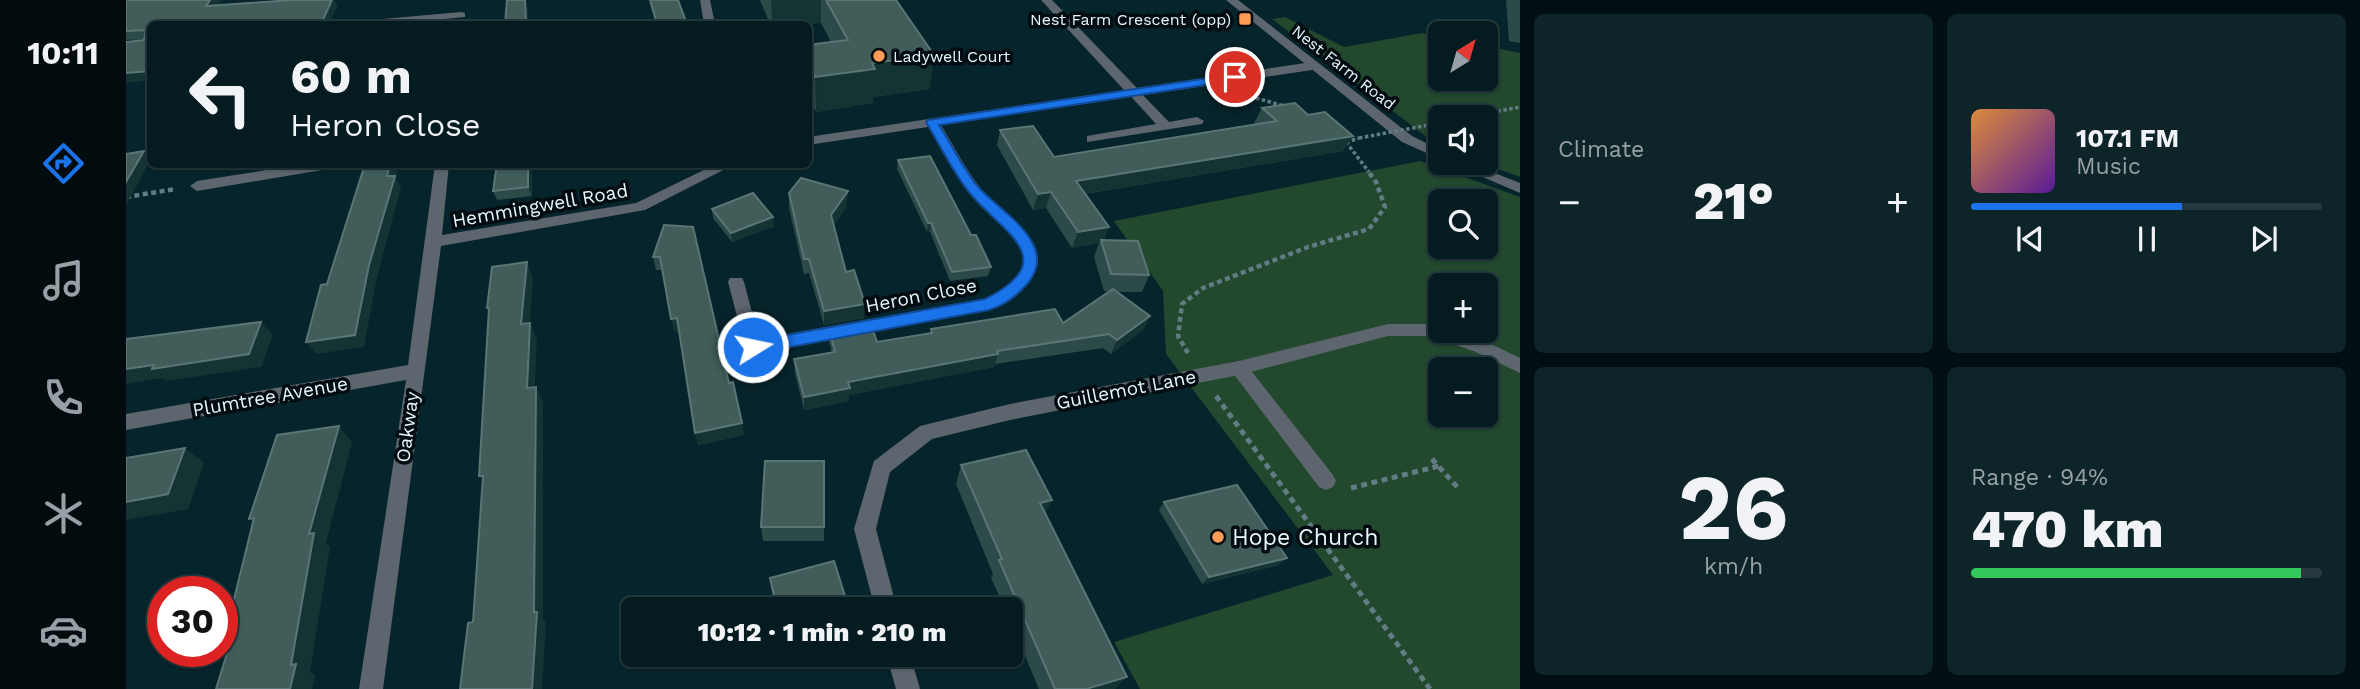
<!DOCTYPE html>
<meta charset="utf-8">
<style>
body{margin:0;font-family:"Work Sans",sans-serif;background:#0d2429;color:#f1f3f6;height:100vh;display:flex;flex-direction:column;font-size:26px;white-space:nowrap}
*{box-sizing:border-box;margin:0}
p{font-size:23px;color:#97a1a5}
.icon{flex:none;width:38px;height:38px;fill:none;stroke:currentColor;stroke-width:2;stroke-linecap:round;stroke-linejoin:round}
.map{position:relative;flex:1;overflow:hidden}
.details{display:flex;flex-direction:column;gap:14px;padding:14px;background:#020f12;width:840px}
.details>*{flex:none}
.guide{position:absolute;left:21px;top:21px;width:665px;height:147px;border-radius:10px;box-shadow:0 2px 5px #0004,0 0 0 2px #25393e;background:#041b20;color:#f1f3f6;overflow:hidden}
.needle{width:46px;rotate:37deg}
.fabs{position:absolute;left:1302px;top:21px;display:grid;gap:14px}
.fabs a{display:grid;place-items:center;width:70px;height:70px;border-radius:10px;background:#041b20;box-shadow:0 2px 5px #0004,0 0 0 2px #25393e;font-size:35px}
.speed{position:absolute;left:21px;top:576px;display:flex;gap:14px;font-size:35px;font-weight:700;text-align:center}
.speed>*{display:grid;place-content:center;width:91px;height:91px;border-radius:50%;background:#041b20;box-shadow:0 2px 5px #0004,0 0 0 2px #25393e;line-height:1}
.speed .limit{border:10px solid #d22;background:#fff;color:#111}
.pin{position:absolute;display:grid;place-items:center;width:60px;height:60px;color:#fff;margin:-30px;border:4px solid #fff;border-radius:50%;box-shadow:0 2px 7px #0007}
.me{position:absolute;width:77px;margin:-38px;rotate:80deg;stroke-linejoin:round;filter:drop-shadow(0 0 5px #0008)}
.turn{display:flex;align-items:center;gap:24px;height:147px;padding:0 28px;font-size:32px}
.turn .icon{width:91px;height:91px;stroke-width:2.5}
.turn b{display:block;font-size:49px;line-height:60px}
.big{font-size:52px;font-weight:800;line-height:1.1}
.details .tile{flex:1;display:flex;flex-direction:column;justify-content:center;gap:10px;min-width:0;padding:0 24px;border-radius:10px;background:#0d2429}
.details .dial{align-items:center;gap:0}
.dial b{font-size:91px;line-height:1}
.song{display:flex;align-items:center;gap:21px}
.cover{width:84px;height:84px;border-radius:10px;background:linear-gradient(135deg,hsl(30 70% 55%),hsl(270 70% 35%))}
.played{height:7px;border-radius:4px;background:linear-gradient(90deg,#1a73e8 60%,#25393e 60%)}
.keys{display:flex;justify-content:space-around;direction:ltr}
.heat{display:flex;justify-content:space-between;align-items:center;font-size:38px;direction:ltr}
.charge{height:10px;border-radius:5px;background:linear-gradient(90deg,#34c759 94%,#25393e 0)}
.details .tiles{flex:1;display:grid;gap:14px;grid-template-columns:repeat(2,1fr)}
.trip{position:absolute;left:495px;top:597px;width:402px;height:70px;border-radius:10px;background:#041b20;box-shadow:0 2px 5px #0004,0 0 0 2px #25393e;font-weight:800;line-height:70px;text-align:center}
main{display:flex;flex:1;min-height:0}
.tab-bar{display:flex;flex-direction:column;width:126px;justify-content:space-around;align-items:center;background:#020b0d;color:#97a1a5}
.tab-bar .icon{width:49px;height:49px}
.tab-bar .selected{color:#1a73e8}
.tab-bar b{font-size:32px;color:#f1f3f6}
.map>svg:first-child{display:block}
</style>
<main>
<nav class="tab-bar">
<b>10:11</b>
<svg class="icon selected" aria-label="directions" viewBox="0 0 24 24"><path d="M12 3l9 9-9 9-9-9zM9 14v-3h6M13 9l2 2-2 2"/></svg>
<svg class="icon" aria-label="music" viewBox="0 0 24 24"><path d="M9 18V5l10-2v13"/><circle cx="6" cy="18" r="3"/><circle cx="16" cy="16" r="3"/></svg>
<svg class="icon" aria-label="phone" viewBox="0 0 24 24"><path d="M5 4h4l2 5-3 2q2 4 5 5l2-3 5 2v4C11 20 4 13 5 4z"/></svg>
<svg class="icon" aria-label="climate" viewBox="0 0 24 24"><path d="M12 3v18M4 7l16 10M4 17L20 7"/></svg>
<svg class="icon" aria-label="car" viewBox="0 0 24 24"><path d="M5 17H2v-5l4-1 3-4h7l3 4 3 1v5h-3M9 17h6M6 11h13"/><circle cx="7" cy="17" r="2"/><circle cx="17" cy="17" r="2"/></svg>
</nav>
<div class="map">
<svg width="1394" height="689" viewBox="0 0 1394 689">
<rect width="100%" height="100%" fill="#06242b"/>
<g fill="#22482e" fill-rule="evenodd">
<path d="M1159,17L1218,47L1296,33L1314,37V79H1360V46L1394,53V177L1356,163H1360V117H1314V147L1146,19Z"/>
<path d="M1294,161L1394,197V689H1014L988,642L1207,575L1040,354L1037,291L988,221ZM1314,201H1360V247H1314ZM1314,285H1360V331H1314ZM1314,369H1360V415H1314Z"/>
</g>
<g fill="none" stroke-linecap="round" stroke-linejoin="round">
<g stroke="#637b82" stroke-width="3.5" stroke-dasharray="3.5 2.5" stroke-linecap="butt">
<path d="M1130,98L1158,106"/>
<path d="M1342,117L1394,107"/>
<path d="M1220,142L1233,138"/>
<path d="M1220,142L1243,172"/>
</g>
<g stroke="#637b82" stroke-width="4.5" stroke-dasharray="5 3.5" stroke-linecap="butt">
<path d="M0,197L50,189"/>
<path d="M1062,353L1052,336L1056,304L1077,288L1182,247L1243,229L1259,207L1250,182L1241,170"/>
</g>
<g stroke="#637b82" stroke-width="5" stroke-dasharray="6 4.5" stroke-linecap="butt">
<path d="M1090,396L1304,689"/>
<path d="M1306,459L1333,489"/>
<path d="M1225,488L1313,466"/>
</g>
<g fill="#5d656e" fill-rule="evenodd">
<path d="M1007,88L1011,89L1043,122L1071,117L1078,121L1076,124L961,142V136L1030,124L1001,92Z"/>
<path d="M1113,361L1119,363L1207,475L1210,481L1207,487L1200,490L1193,487L1107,373L1104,368L1107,363Z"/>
</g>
<g fill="#5d656e" fill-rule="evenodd">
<path d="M574,0H584L589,24H578Z"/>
<path d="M915,0H926L1011,88L1186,62L1192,66L1186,70L815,125C827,145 838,166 852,185C872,212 936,243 902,283C892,296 879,305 863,310L637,352L643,376L640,381L634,383L628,381L602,282L604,278H616L618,282L633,339L859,299C939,258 872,231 842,192C827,172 815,148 802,127L682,145V137L998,90Z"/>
<path d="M335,12L339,13V17L266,24H228L234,21Z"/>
<path d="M178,164H215L208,168L71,191L64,186L71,181Z"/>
<path d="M309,164H323L316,235L510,203L590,164H609L519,210L315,246L257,689H233L280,380L0,430V414L282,365Z"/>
<path d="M1262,324H1306L1314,326V331C1343,331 1369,346 1394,358V373L1350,352L1305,336H1262L1113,375L884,420L806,439L764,472L750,529L771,609H749L728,529L748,461L794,426L884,404L1113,361Z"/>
<path d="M760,654H784L794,689H770Z"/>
</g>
<g fill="#5d656e" fill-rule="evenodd">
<path d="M1100,0H1112L1286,136L1314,150V159L1276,142Z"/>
<path d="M1324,163H1343L1394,183V193Z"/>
</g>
<path stroke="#637b82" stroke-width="3.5" stroke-dasharray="3.5 2.5" stroke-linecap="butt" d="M1233,138L1314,123"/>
</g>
<g fill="#2c4a47">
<path d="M0,0H96L92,5L168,0H208L211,6L203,24H24L18,40V39L0,40Z"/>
<path d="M634,0H770L804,89L747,97V103L690,112L682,95V45L705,42L695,23L680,24H644Z"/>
<path d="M1380,0H1394V43L1383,41Z"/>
<path d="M1136,108L1182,115L1227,136L1217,151L959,194L978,240L1023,275L1016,292H991L1018,329L985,354L977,348L869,364L868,367L723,395V401L678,410L669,373L668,359L706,353L703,342V329L751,342L804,333L805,329L937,323L984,292L978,291L968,257L973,243L946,248L920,208L907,210L871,145L874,130L928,157L1129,125L1128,123Z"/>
<path d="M772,160L845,235L865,267L862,276L824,281L804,232H801L771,169Z"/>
<path d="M371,164H405L406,196L371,200L367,191Z"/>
<path d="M663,193L721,206L708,225L720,272L738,318L698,325L683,273L678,274L663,208Z"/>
<path d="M586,209L648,226L606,242L587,218Z"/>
<path d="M538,225L603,383L616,423L618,435L572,445L553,331L548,332L537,270H530L527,257Z"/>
<path d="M698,461V541H637L635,527Z"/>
<path d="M835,465L920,514L989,689H913L886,625V609H879L865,578L867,574L830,484Z"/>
<path d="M1038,502L1153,565L1076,584L1033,510Z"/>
<path d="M644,578L723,609H650Z"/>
</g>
<g fill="#143333">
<path d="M84,0H96L85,14L80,6Z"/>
<path d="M206,0H208L211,6L203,24H195Z"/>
<path d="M399,0L402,9V24H400Z"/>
<path d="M645,0H695V23L680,24H646Z"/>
<path d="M808,55L804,89L747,97V103L690,112L689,77L746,63Z"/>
<path d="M24,71V80L0,83V73Z"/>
<path d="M1227,136L1217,151L945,196L950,181Z"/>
<path d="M18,151L24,161L0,205V182Z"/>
<path d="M264,164H273L270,178L275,188L251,277L238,347L190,354L180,342L261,176Z"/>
<path d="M402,164H405L406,196L402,187Z"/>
<path d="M722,191L721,206L705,230V215Z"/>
<path d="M925,192L920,208L907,210L912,194Z"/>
<path d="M647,217L648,226L606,242L605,233Z"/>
<path d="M802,223H805L804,232H801Z"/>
<path d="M983,227L977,243L975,240L973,243L946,248L952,232Z"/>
<path d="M401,262L407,278L404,323L411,339L408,404L401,388L395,324Z"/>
<path d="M739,304L738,318L698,325V311Z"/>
<path d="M1024,316L1018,329L985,354L991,340Z"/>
<path d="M551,318L554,331L548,332L545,319Z"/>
<path d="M135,322L147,335L135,367L40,381L37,378L0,384V369L28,365Z"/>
<path d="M872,354L868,367L723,395V401L678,410V397L722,382Z"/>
<path d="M410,387L417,402V620L420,623L416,689H406L408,612Z"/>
<path d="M616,423L618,435L572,445L569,433Z"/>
<path d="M213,426L226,442L200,543L204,547L184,672L189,675L186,689H164L165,665L183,534Z"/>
<path d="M59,448L78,463L62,509L0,520V502Z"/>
<path d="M926,500L917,519L914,503Z"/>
<path d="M1161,558L1153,565L1076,584L1083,577Z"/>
<path d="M679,654H719L665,670L664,659Z"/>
<path d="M1001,677L989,689H960Z"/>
</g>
<g fill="#405d5a" stroke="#5a7574" stroke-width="2">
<path d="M0,0H84L80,6L167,0H206L195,24H24V71L0,73V42L18,40L20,30L0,31Z"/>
<path d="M381,0H399L400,24H379Z"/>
<path d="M524,0H552L561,24H531Z"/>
<path d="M700,0H770L808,55L746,63L749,69L689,77L682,62V45L722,40Z"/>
<path d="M1169,103L1182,115L1199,112L1227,136L950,181L983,227L952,232L925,192L912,194L874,130L907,126L928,157L1151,121L1136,108Z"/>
<path d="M18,151L0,182V154Z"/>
<path d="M804,156L845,235H850L865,267L826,272L805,223H802L772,160Z"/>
<path d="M239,164H264L261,176H269L243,265L229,335L180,342L195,285L201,284Z"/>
<path d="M371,164H402V187L367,191Z"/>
<path d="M675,178L722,191L705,215L720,272L728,270L739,304L698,311L683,259H678L663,193Z"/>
<path d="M627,193L647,217L605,233L586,209Z"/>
<path d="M538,225L567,227L603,383L607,382L616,423L569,433L551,318L545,319L534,257H527Z"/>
<path d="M975,240L1012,241L1023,275L985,274Z"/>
<path d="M401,262L395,324L404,323L401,388L410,387L408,612H411L406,689H334L342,623L347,622L357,476H353L363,308H361L366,267Z"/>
<path d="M987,289L1024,316L991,340L983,334L871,351L872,354L722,382L724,388L678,397L668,359L709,352L703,329L744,321L751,342L806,333L805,329L929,309L937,323Z"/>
<path d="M135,322L123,354L26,369L28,365L0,369V339Z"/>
<path d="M213,426L183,534L188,533L165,665L170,664L164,689H90L103,647L96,648L128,518L123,519L151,435Z"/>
<path d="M59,448L42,494L0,502V458Z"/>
<path d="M900,450L926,500L914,503L1001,677L960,689H929L873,560L876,559L835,465Z"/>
<path d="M639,461H698V527H635Z"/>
<path d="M1111,485L1161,558L1083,577L1038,502Z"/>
<path d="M708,561L723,609H651L644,578Z"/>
<path d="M663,654H679L664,659Z"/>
</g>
<path fill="#1a73e8" stroke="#114b97" stroke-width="2" d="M1109,74L1113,75V80L813,125C826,145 838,171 854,189C877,213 933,245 902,283C891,296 879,305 863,310L627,354L621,352L619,347L621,343L627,341L859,299C939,259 874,231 843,192C826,171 814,145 800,122L802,120Z"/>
<g fill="#fd9c56" stroke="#020b0f" stroke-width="2.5">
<rect x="1112" y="12" width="14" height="14" rx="3.5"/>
<circle cx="753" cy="56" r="7"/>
<circle cx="1092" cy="537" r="7"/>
</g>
<g text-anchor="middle" stroke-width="7" stroke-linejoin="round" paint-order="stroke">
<g font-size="16" fill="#e7f7fc" stroke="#020b0f" text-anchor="end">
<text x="1105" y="25">Nest Farm Crescent (opp)</text>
<text x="767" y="62" text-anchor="start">Ladywell Court</text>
</g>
<g font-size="16" fill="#e7f7fc" stroke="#020b0f">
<text transform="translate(1218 67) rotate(38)" y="6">Nest Farm Road</text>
</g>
<g font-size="19" fill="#e7f7fc" stroke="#020b0f">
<text transform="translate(414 205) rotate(-10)" y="7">Hemmingwell Road</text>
<text transform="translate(795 295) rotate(-11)" y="7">Heron Close</text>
<text transform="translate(1000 389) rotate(-11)" y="7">Guillemot Lane</text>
<text transform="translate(144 396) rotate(-10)" y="7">Plumtree Avenue</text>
<text transform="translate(281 427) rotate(-82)" y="7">Oakway</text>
</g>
<g font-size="23" fill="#e7f7fc" stroke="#020b0f" text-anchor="start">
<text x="1106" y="545">Hope Church</text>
</g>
</g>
</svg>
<div class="fabs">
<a><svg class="needle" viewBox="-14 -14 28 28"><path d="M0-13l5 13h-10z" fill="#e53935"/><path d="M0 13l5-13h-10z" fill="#97a1a5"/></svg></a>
<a><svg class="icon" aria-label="sound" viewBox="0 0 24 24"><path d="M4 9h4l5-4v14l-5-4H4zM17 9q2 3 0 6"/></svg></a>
<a><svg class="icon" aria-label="search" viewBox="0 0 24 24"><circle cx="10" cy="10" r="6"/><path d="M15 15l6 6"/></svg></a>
<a>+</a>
<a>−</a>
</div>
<div class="speed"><div class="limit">30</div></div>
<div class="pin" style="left:1109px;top:77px;background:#d93025"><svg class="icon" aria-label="arrive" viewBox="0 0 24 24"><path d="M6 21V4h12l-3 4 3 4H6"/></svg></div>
<svg class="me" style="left:627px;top:347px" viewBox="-20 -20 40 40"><circle r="17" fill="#1a73e8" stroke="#fff" stroke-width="3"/><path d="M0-11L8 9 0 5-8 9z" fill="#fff"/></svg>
<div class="trip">10:12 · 1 min · 210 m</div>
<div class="guide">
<div class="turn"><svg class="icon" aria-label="left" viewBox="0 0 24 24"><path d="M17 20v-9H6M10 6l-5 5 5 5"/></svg><div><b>60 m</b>Heron Close</div></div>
</div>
</div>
<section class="details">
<div class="tiles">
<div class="tile"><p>Climate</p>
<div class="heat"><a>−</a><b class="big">21°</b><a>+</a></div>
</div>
<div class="tile">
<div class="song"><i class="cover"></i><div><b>107.1 FM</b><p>Music</p></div></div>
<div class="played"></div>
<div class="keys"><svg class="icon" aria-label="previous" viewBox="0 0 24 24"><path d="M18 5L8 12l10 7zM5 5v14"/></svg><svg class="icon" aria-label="pause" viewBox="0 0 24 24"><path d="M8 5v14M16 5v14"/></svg><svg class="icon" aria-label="next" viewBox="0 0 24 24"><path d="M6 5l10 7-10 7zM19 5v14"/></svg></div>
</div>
<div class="tile dial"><b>26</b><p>km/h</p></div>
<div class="tile"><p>Range · 94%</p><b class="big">470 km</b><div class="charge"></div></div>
</div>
</section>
</main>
